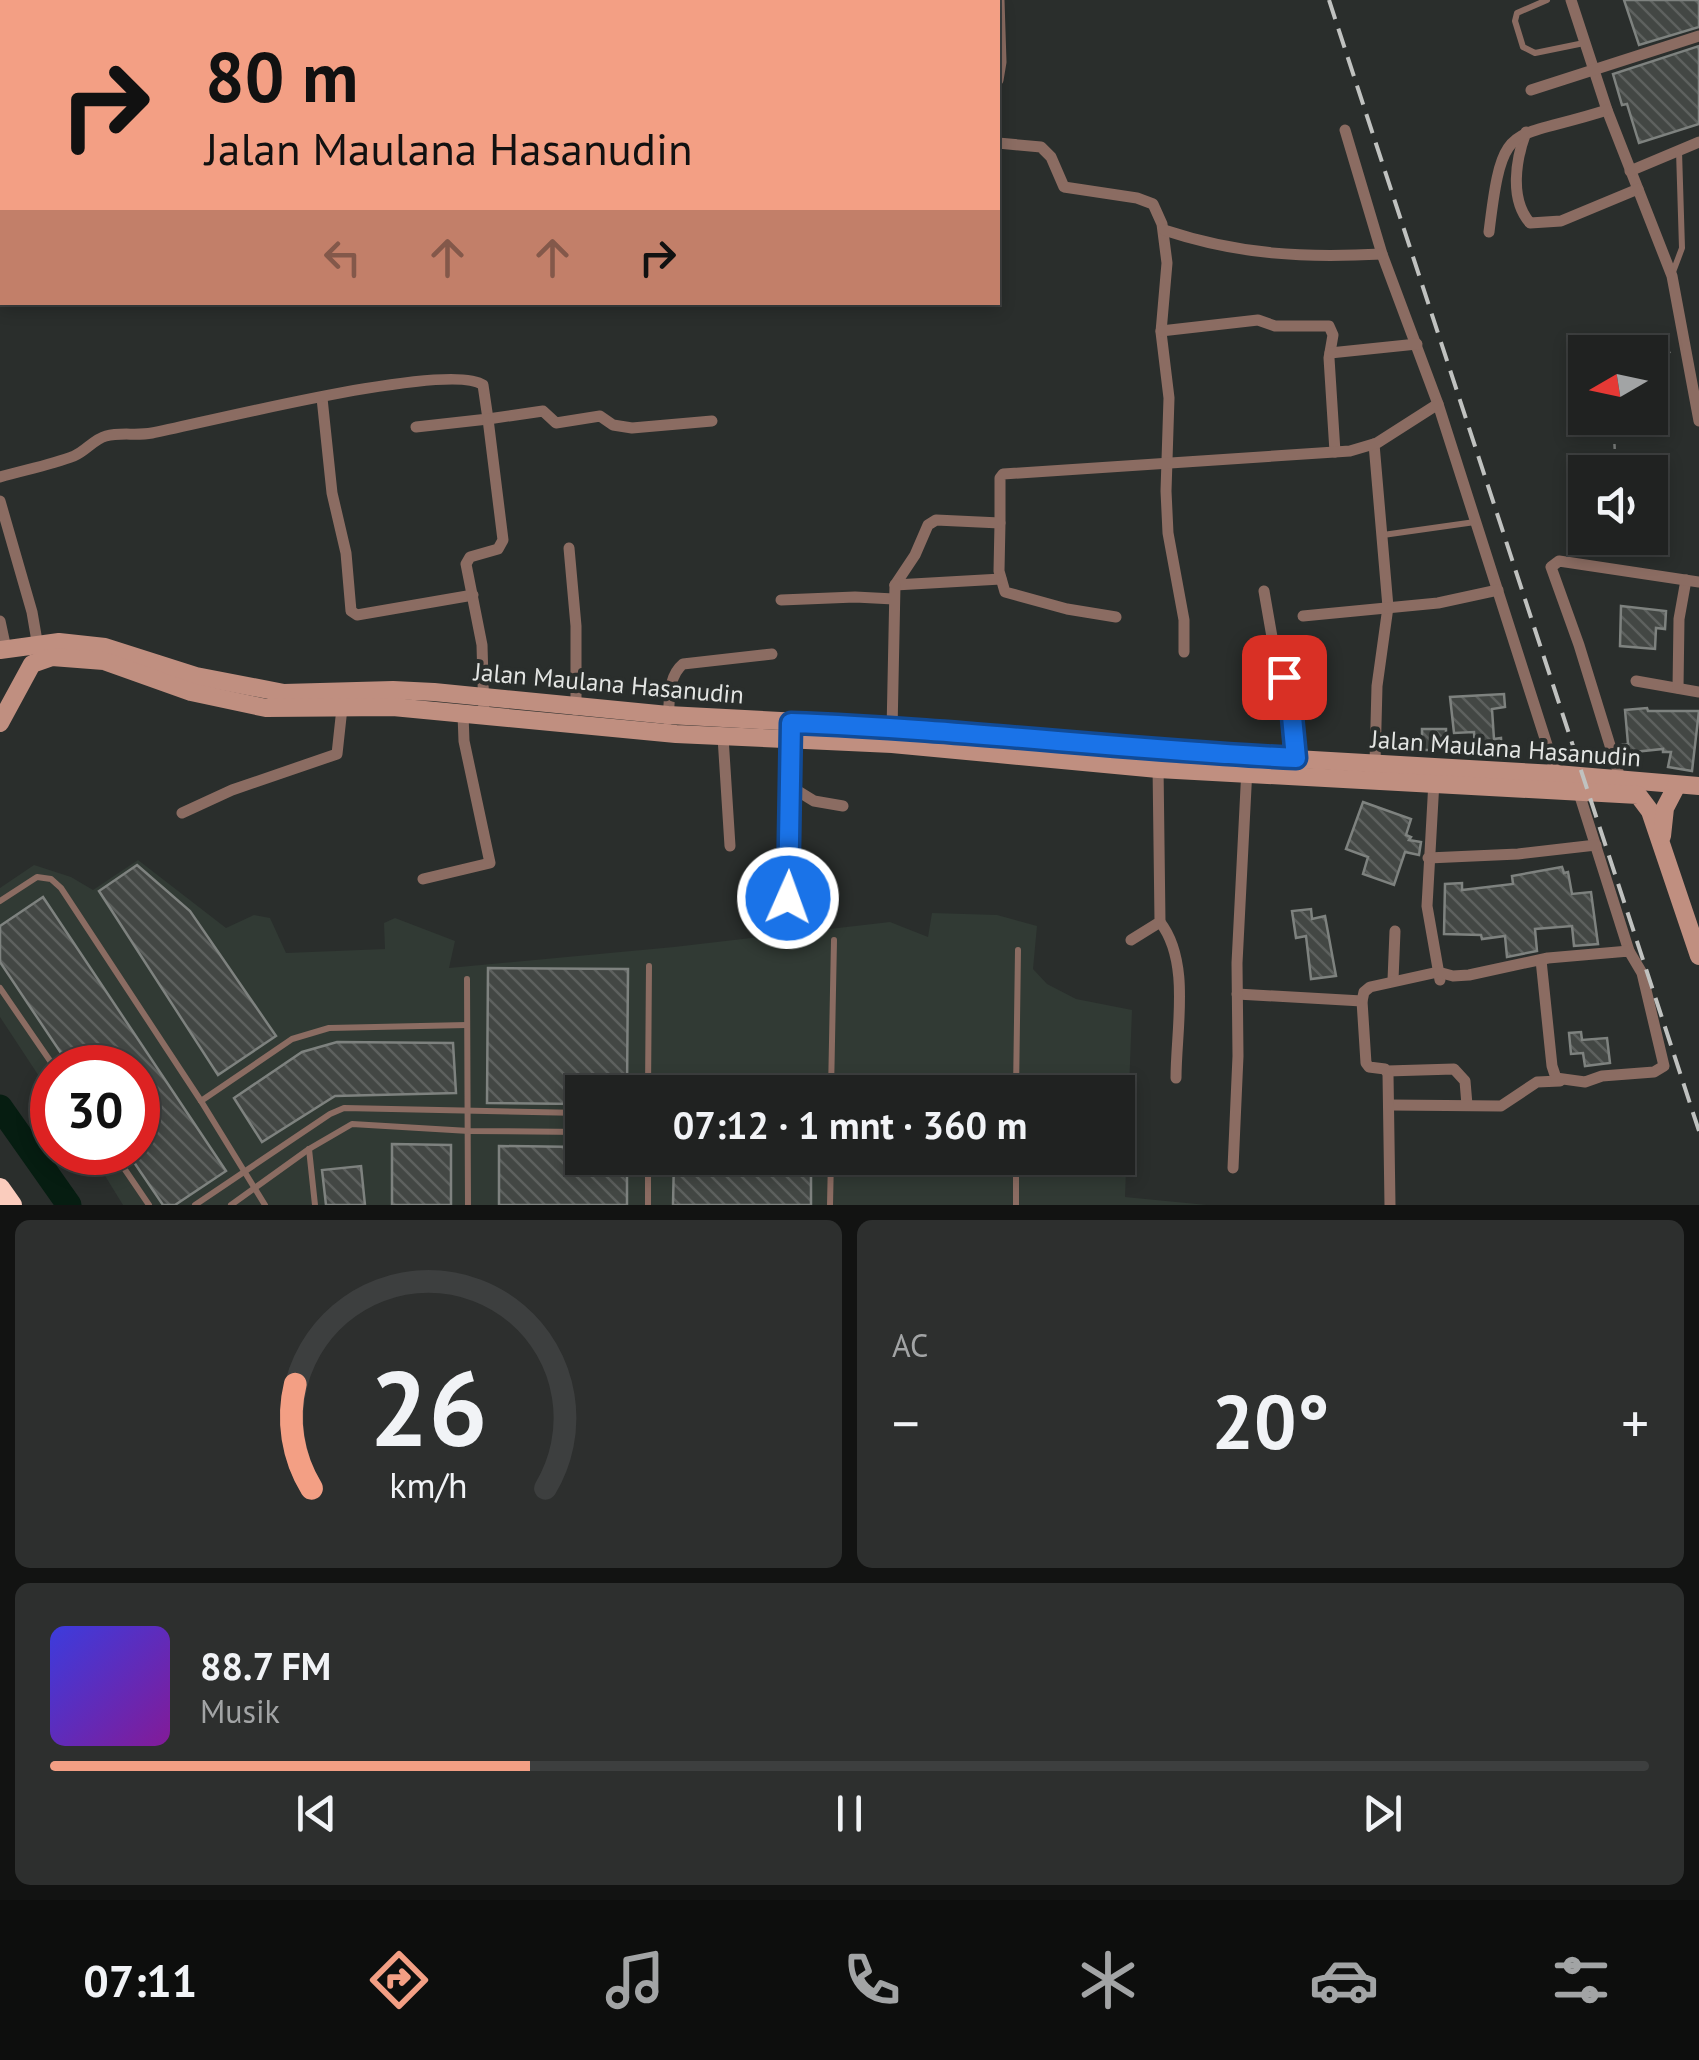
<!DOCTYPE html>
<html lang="id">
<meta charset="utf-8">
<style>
body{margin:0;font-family:"PT Sans",sans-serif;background:#2d2f2e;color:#f1f3f6;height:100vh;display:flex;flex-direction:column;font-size:38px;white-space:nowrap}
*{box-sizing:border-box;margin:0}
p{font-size:32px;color:#a2a4a5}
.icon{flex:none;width:55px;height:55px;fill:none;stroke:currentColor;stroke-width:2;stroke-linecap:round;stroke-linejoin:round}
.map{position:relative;height:1205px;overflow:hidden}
.panel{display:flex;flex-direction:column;gap:15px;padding:15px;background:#121312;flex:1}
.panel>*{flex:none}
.top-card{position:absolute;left:0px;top:0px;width:1000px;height:305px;box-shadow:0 5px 15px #0003,0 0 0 2px #3d3f3f;background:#f39f84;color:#111;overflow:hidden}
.needle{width:65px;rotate:261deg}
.controls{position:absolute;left:1568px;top:335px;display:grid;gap:20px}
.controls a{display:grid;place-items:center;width:100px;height:100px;border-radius:0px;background:#202221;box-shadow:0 5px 15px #0003,0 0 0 2px #3d3f3f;font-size:50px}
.speed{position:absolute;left:30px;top:1045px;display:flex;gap:20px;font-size:50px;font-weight:700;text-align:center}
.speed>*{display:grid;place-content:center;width:130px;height:130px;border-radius:50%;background:#202221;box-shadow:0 5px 15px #0003,0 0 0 2px #3d3f3f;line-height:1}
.speed .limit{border:15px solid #d22;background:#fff;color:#111}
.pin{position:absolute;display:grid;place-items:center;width:85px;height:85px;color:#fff;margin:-42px;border-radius:20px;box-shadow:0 5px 15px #0006}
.me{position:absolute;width:110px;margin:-55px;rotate:2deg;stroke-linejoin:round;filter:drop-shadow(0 0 8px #0008)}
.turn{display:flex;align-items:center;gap:35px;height:210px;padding:0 40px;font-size:45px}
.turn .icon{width:130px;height:130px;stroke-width:2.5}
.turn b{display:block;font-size:70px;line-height:85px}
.lanes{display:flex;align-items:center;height:95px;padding:0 40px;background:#0003;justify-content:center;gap:50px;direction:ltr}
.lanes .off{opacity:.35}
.big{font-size:75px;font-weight:600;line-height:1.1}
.panel .tile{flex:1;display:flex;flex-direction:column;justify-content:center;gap:15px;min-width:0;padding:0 35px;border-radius:15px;background:#2d2f2e}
.panel .dial{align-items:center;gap:0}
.dial svg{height:260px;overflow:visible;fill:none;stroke:#3d3f3f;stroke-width:7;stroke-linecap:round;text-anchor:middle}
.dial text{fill:#f1f3f6;stroke:none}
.song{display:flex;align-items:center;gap:30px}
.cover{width:120px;height:120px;border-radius:15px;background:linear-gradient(135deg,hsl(240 70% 55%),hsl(290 70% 35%))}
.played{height:10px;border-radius:5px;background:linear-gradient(90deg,#f39f84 30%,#3d3f3f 30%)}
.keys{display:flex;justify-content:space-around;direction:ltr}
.heat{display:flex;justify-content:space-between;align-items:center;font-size:55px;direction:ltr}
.panel .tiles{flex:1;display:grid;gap:15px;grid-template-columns:1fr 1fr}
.tile:last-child{grid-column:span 2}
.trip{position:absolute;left:565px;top:1075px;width:570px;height:100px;border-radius:0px;background:#202221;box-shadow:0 5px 15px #0003,0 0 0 2px #3d3f3f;font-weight:600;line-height:100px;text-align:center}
.dock{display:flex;height:160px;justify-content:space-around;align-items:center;background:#0d0e0d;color:#a2a4a5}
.dock .icon{width:70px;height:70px}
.dock .active{color:#f39f84}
.dock b{font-size:45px;color:#f1f3f6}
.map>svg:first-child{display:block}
</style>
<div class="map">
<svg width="1699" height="1205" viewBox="0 0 1699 1205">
<defs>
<pattern id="building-back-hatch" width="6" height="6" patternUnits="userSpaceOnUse" patternTransform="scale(2.5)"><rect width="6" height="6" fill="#434744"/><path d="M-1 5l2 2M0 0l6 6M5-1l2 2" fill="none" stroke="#5e615f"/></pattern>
</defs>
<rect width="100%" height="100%" fill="#2a2e2c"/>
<g fill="#313a34" fill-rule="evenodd">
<path d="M0,0H318L319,2H2L0,228Z"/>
<path d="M138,860L226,928L254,915L270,918L286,953L385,949L384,923L395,918L455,941L449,968L674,947L890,922L928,937L932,913L997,915L1037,926L1033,969L1047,984L1076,999L1132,1010L1125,1197L1207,1205H123L91,1153L138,1152V1068H52V1096L0,1017V888L34,865L71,877L93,890ZM582,1092H1118V1158H582Z"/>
</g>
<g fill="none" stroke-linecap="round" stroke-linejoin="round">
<path stroke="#061d11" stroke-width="25" d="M0,1107L69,1205"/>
</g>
<g fill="url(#building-back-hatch)" stroke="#7e827f" stroke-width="2.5">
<path d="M1624,0H1699V27L1639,45Z"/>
<path d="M1699,46V124L1639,143L1627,104L1622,105L1613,74Z"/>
<path d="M1621,606L1666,611L1665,629L1656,628L1655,649L1620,646Z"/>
<path d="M1504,694L1505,707L1492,709L1494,739L1501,738L1502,755H1508V759L1483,757V750L1475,751L1474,732L1454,733L1450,697Z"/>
<path d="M1647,708L1648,711H1699L1692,771L1668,767L1671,752H1663V749L1634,752V757L1624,758L1621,745L1628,744L1625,710Z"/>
<rect x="1422" y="729" width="24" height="21"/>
<path d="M1363,802L1411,819L1406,835L1411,837L1409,840L1421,842L1419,855L1405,852L1394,885L1363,874L1368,857L1346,849Z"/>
<path d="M137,865L190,911L276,1036L218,1075L99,891Z"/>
<path d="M1562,867L1564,873L1568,872L1572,894L1591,892L1598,944L1574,946L1572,926L1535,929L1537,951L1507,957L1505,936L1482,939L1481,935L1444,934L1445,884L1462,883V890L1513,884L1512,876Z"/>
<path d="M43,897L226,1171L175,1205H163L127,1152H138V1068H71L0,962V926Z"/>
<path d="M1311,909L1312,919L1325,916L1336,976L1311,979L1306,936L1296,938L1292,911Z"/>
<path d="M488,968L628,969L627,1092H582V1104L487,1103Z"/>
<path d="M1581,1032L1582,1040L1607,1038L1610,1063L1585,1066L1583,1053L1571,1054L1569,1033Z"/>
<path d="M337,1042L453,1043L456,1093L335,1096L262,1142L234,1098L302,1052Z"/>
<path d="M392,1144L451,1145V1205H392Z"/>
<path d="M499,1146L582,1147V1158H627V1205H499Z"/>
<path d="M674,1158H811V1205H673Z"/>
<path d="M361,1166L365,1205H326L322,1170Z"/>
</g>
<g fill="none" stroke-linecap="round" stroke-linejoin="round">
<g stroke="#757876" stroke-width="2.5" stroke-dasharray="5 8" stroke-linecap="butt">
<path d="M594,0V2"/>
<path d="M1650,375L1673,348"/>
<path d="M1613,418L1616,472"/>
<path d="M1582,550L1587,538"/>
</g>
<g stroke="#8b6c62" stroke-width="6">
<path d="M1547,0L1517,13L1515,21L1523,47L1535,53L1584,43"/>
<path d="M0,28L2,32"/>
<path d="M0,159L2,157"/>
<path d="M1673,272L1682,248L1679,151"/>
<path d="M1383,535L1475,522"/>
<path d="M0,901L37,877L51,879L61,888L201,1101L265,1205"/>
<path d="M467,979L468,1205"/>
<path d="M0,988L55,1068"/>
<path d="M648,1092L649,966"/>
<path d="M831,1092L834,940"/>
<path d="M1016,1092L1018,950"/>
<path d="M201,1101L292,1039L329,1028L467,1025"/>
<path d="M309,1149L315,1205"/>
<path d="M113,1152L149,1205"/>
<path d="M195,1205L330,1114L344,1108L582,1113"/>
<path d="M231,1205L309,1149L352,1124L469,1131L582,1132"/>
<path d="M648,1205V1158"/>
<path d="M830,1205L831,1158"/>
<path d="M1016,1205V1158"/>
</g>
<g stroke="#8b6c62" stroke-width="11">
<path d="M1571,0L1607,110L1672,276L1699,421"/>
<path d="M998,80L1001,62L999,0"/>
<path d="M1531,90L1699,36"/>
<path d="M1345,130L1382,254L1438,404L1557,776"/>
<path d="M1526,132C1516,159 1509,199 1530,223L1561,221L1638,189"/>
<path d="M998,143L1041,147L1051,157L1064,187L1137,198L1153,204L1162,224L1167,263L1161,332L1169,398L1166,491L1168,533L1184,620V652"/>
<path d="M1630,171L1699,142"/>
<path d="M1164,230C1240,255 1303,258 1382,254"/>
<path d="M1489,232C1503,116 1508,142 1607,110"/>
<path d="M0,238L2,236"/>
<path d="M1161,331L1258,320L1275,326H1329L1333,335L1329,358L1335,452"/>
<path d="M1330,353L1417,344"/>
<path d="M322,398L332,493L346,553L351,611L357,615L473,595"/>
<path d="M1374,444L1388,607L1377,686L1375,763"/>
<path d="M0,477C24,470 51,465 74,456C86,451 94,439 106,436C121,432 136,436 152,433C204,423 450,360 483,385L488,419L416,427"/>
<path d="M0,501L32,612L38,647"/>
<path d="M1000,523L999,571L1005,592L1067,609L1116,617"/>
<path d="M569,548L576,626V710"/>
<path d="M895,585L915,555L928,525L936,520L1000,523V478L1003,474L1350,451L1377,443L1438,404"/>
<path d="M895,585L1001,579"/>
<path d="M1264,591L1272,637L1287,683L1296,759"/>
<path d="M781,600L855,597L894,599"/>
<path d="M1303,616L1438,603L1498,590"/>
<path d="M0,621L6,649"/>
<path d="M1636,681L1699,692"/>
<path d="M1678,688L1679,619L1686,580"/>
<path d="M484,717L482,645L466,564L470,557L498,549L503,540L488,419L543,411L556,423L600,416L613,425L632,428L712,421"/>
<path d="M668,720C670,702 667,677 683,664L772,654"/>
<path d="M892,731L895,585"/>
<path d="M790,734L788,785L814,801L843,806"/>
<path d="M723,737L730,846"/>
<path d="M1434,781L1427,906L1440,980"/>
<path d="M1621,781L1579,645L1551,567L1559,561L1699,582"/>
<path d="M1578,790L1629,951"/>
<path d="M182,813L232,790L337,754L342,708"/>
<path d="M1428,858L1518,854L1596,845"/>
<path d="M423,879L490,863L464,741L463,714"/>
<path d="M788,898V785"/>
<path d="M1160,922C1191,962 1176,1029 1176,1078"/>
<path d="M1131,940L1160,922L1158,765"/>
<path d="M1393,980L1395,931"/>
<path d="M1237,994L1362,1001"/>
<path d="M1387,1071L1454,1069L1465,1081L1467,1105"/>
<path d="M1390,1105L1501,1106L1537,1082L1560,1081"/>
<path d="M1233,1168L1238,1056L1237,963L1247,768"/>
<path d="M1390,1205L1388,1074L1385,1069L1369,1067L1366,1063L1362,1001L1364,992L1370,987L1438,972L1453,976L1469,975L1548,958L1629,951L1642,973L1664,1066L1654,1072L1602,1076L1585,1082L1556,1078L1552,1066L1541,960"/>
</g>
<g stroke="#c08f80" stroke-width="18">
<path d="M0,650L59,642L105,647L196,676L284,693L393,690L434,692L668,715L893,727L1159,751L1556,774L1699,786"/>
<path d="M0,723L32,664L52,657L104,661L191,692L266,708L393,707L676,734L892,744L1158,769L1638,795L1650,811L1699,956"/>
<path d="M1662,836L1665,808L1677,785"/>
</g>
<path stroke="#faccbd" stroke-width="20" d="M0,1188L12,1205"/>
<path stroke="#c0c2c0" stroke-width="4" stroke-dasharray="20 10" stroke-linecap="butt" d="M1329,0L1699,1131"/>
</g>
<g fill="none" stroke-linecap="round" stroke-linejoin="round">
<g stroke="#114b97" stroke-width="25">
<path id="route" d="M788,898L791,723C959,729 1127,750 1296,758L1291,706L1284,677"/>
</g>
<use href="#route" stroke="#1a73e8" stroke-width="18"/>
</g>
<g text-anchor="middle" stroke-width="8" stroke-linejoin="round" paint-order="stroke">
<g font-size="25" fill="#e3e5e3" stroke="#2a2e2c">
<text transform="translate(609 683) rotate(5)" y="9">Jalan Maulana Hasanudin</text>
<text transform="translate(1506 748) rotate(4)" y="9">Jalan Maulana Hasanudin</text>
</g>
</g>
</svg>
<div class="controls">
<a><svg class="needle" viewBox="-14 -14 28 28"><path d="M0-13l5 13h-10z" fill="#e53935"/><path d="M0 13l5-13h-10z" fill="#a2a4a5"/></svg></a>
<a><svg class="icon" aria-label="sound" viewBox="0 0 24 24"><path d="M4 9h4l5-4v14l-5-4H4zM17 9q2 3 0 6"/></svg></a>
</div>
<div class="speed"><div class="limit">30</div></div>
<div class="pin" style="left:1284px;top:677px;background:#d93025"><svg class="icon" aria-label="arrive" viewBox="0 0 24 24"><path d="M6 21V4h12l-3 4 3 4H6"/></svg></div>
<svg class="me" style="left:788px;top:898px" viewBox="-20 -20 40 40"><circle r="17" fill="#1a73e8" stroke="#fff" stroke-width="3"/><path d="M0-11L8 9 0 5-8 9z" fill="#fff"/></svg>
<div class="trip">07:12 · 1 mnt · 360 m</div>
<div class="top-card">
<div class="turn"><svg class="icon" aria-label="right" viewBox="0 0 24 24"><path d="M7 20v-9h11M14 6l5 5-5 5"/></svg><div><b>80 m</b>Jalan Maulana Hasanudin</div></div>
<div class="lanes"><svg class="icon off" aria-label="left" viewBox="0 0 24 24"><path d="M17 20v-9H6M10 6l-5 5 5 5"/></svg><svg class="icon off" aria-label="ahead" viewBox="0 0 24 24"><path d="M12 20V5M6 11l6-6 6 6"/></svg><svg class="icon off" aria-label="ahead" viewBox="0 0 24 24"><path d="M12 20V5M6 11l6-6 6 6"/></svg><svg class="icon" aria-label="right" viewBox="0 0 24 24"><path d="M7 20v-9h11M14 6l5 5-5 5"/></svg></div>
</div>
</div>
<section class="panel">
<div class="tiles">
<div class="tile dial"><svg viewBox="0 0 100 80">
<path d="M14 69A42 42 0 1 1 86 69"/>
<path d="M14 69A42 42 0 0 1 9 37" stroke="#f39f84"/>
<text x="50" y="56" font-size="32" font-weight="700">26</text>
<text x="50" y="72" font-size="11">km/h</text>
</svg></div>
<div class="tile"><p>AC</p>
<div class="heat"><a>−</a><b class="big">20°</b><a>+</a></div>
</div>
<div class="tile">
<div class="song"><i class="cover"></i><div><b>88.7 FM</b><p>Musik</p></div></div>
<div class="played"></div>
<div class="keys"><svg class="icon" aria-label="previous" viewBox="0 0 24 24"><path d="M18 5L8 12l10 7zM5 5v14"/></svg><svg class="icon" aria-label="pause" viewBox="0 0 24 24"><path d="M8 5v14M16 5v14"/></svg><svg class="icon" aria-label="next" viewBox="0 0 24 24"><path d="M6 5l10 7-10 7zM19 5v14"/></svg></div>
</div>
</div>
</section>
<nav class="dock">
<b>07:11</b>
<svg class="icon active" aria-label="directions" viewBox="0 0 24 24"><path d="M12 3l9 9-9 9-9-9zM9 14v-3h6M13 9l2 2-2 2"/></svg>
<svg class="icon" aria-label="music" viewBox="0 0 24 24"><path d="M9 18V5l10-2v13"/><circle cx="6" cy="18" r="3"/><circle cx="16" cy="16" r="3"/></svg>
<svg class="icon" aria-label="phone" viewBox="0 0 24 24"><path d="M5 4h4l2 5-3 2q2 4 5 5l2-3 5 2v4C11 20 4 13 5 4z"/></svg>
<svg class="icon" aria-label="climate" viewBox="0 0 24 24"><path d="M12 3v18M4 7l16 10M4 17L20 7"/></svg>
<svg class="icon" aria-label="car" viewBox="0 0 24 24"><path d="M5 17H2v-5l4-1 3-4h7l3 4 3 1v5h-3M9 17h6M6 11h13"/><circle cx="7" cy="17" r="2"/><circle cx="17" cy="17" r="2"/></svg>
<svg class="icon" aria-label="filters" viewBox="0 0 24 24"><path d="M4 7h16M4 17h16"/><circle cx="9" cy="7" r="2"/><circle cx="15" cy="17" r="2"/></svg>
</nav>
